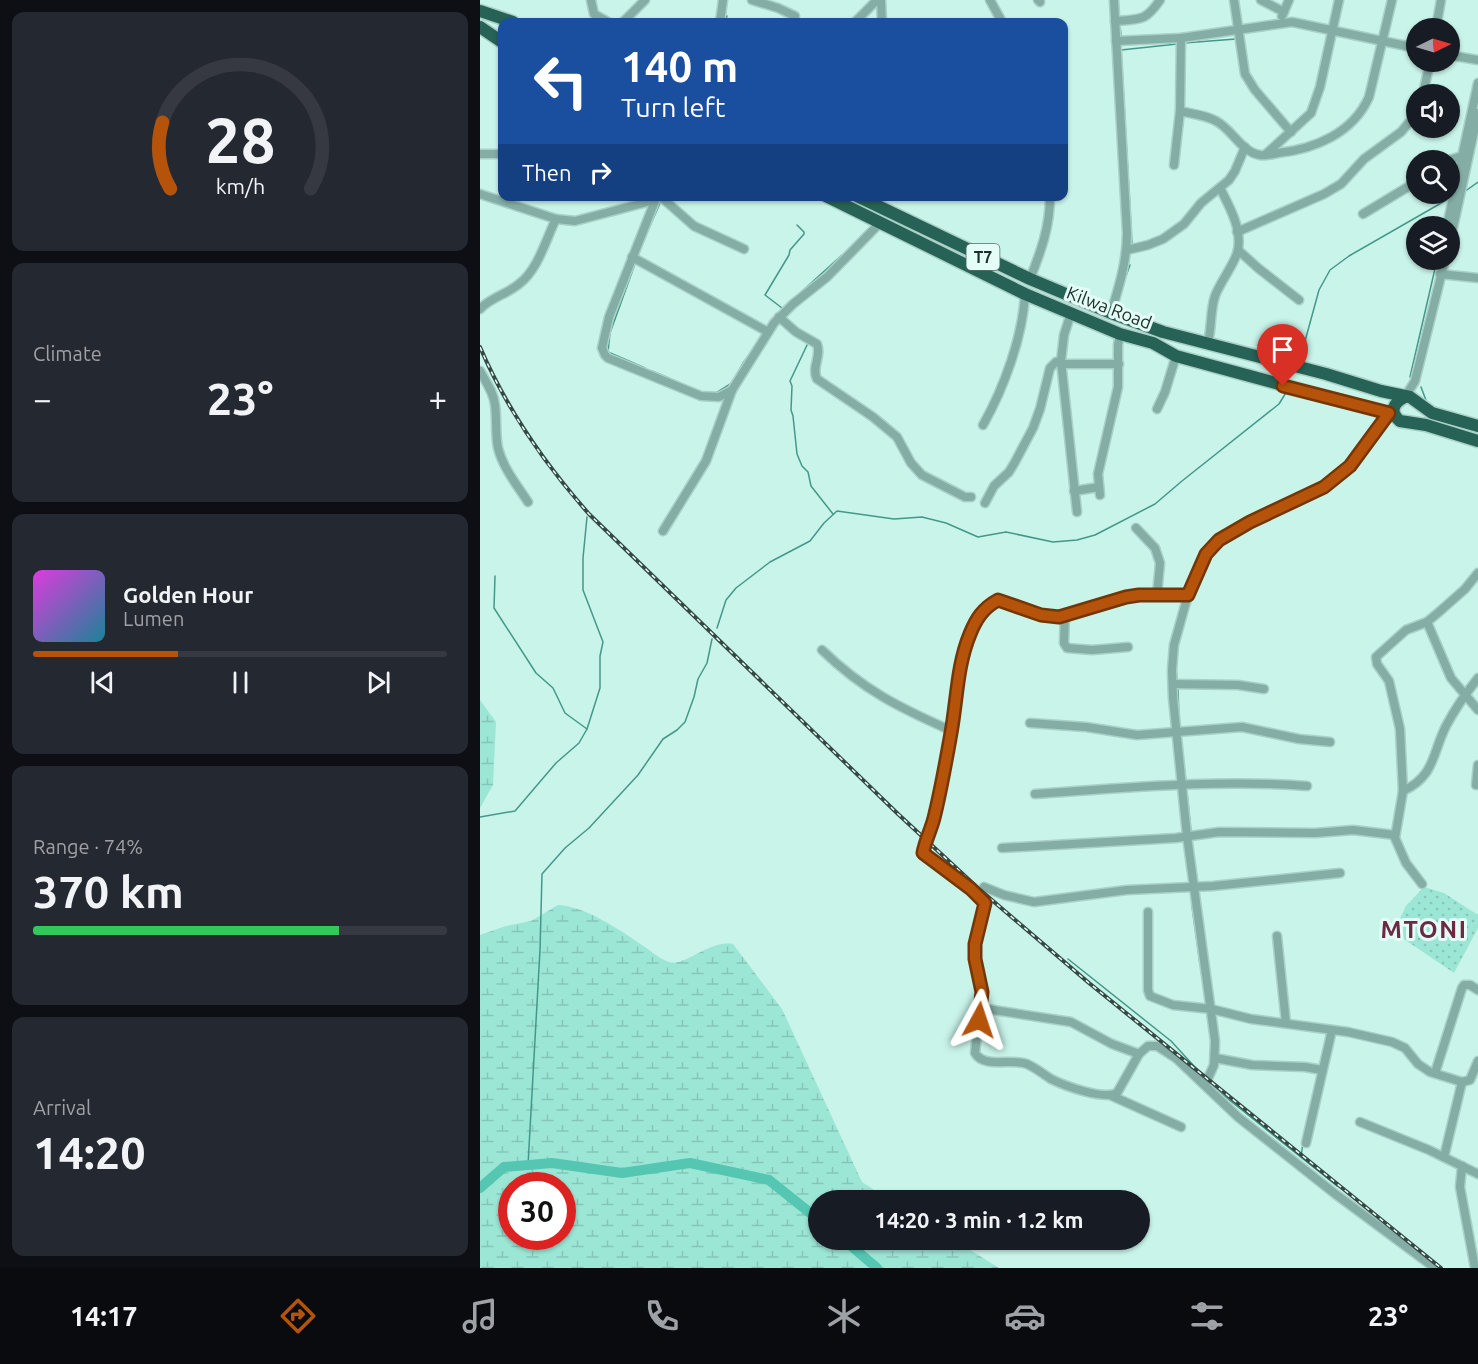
<!DOCTYPE html>
<meta charset="utf-8">
<style>
body{margin:0;font-family:Ubuntu,sans-serif;background:#242831;color:#f1f3f6;height:100vh;display:flex;flex-direction:column;font-size:22px;white-space:nowrap}
*{box-sizing:border-box;margin:0}
p{font-size:20px;color:#9ea1a6}
.icon{flex:none;width:33px;height:33px;fill:none;stroke:currentColor;stroke-width:2;stroke-linecap:round;stroke-linejoin:round}
.map{position:relative;flex:1;overflow:hidden}
.drawer{display:flex;flex-direction:column;gap:12px;padding:12px;background:#0d0f14;width:480px}
.drawer>*{flex:none}
.banner{position:absolute;left:18px;top:18px;width:570px;height:183px;border-radius:12px;box-shadow:0 2px 4px #0004;background:#1a4fa0;color:#fff;overflow:hidden}
.needle{width:39px;rotate:85deg}
.fabs{position:absolute;left:926px;top:18px;display:grid;gap:12px}
.fabs a{display:grid;place-items:center;width:54px;height:54px;border-radius:50%;background:#171b24;box-shadow:0 2px 4px #0004;font-size:30px}
.speed{position:absolute;left:18px;top:1172px;display:flex;gap:12px;font-size:30px;font-weight:700;text-align:center}
.speed>*{display:grid;place-content:center;width:78px;height:78px;border-radius:50%;background:#171b24;box-shadow:0 2px 4px #0004;line-height:1}
.speed .limit{border:9px solid #d22;background:#fff;color:#111}
.pin{position:absolute;display:grid;place-items:center;width:51px;height:51px;color:#fff;margin:-62px -26px;border-radius:50% 50% 50% 0;rotate:-45deg;box-shadow:0 0 6px #0007}
.pin .icon{rotate:45deg}
.me{position:absolute;width:66px;margin:-33px;rotate:5deg;stroke-linejoin:round;filter:drop-shadow(0 0 4px #0008)}
.turn{display:flex;align-items:center;gap:21px;height:126px;padding:0 24px;font-size:27px}
.turn .icon{width:78px;height:78px;stroke-width:2.5}
.turn b{display:block;font-size:42px;line-height:51px}
.then{display:flex;align-items:center;height:57px;padding:0 24px;background:#0003;gap:12px;font-size:22px}
.big{font-size:45px;font-weight:700;line-height:1.1}
.drawer .tile{flex:1;display:flex;flex-direction:column;justify-content:center;gap:9px;min-width:0;padding:0 21px;border-radius:12px;background:#242831}
.drawer .dial{align-items:center;gap:0}
.dial svg{height:156px;overflow:visible;fill:none;stroke:#363941;stroke-width:7;stroke-linecap:round;text-anchor:middle}
.dial text{fill:#f1f3f6;stroke:none}
.song{display:flex;align-items:center;gap:18px}
.cover{width:72px;height:72px;border-radius:9px;background:linear-gradient(135deg,hsl(300 70% 55%),hsl(190 70% 35%))}
.played{height:6px;border-radius:3px;background:linear-gradient(90deg,#b45309 35%,#363941 35%)}
.keys{display:flex;justify-content:space-around;direction:ltr}
.heat{display:flex;justify-content:space-between;align-items:center;font-size:33px;direction:ltr}
.charge{height:9px;border-radius:4px;background:linear-gradient(90deg,#34c759 74%,#363941 0)}
.trip{position:absolute;left:328px;top:1190px;width:342px;height:60px;border-radius:30px;background:#171b24;box-shadow:0 2px 4px #0004;font-weight:700;line-height:60px;text-align:center}
.menu{display:flex;height:96px;justify-content:space-around;align-items:center;background:#090b0e;color:#9ea1a6}
.menu .icon{width:42px;height:42px}
.menu .selected{color:#b45309}
.menu b{font-size:27px;color:#f1f3f6}
main{display:flex;flex:1;min-height:0}
.map>svg:first-child{display:block}
</style>
<main>
<section class="drawer">
<div class="tile dial"><svg viewBox="0 0 100 80">
<path d="M14 69A42 42 0 1 1 86 69"/>
<path d="M14 69A42 42 0 0 1 10 35" stroke="#b45309"/>
<text x="50" y="56" font-size="32" font-weight="700">28</text>
<text x="50" y="72" font-size="11">km/h</text>
</svg></div>
<div class="tile"><p>Climate</p>
<div class="heat"><a>−</a><b class="big">23°</b><a>+</a></div>
</div>
<div class="tile">
<div class="song"><i class="cover"></i><div><b>Golden Hour</b><p>Lumen</p></div></div>
<div class="played"></div>
<div class="keys"><svg class="icon" aria-label="previous" viewBox="0 0 24 24"><path d="M18 5L8 12l10 7zM5 5v14"/></svg><svg class="icon" aria-label="pause" viewBox="0 0 24 24"><path d="M8 5v14M16 5v14"/></svg><svg class="icon" aria-label="next" viewBox="0 0 24 24"><path d="M6 5l10 7-10 7zM19 5v14"/></svg></div>
</div>
<div class="tile"><p>Range · 74%</p><b class="big">370 km</b><div class="charge"></div></div>
<div class="tile"><p>Arrival</p><b class="big">14:20</b></div>
</section>
<div class="map">
<svg width="998" height="1268" viewBox="0 0 998 1268">
<defs>
<pattern id="wetland-marsh" width="20" height="14" patternUnits="userSpaceOnUse" patternTransform="scale(1.5)"><rect width="20" height="14" fill="#9ce6d6"/><path d="M1 5h8M5 5V1M11 12h8M15 12V8" fill="none" stroke="#86c6b8"/></pattern>
<pattern id="park-dots" width="8" height="8" patternUnits="userSpaceOnUse" patternTransform="scale(1.5)"><rect width="8" height="8" fill="#9ce6d6"/><path d="M2 2h.1M6 6h.1" fill="none" stroke="#86c6b8" stroke-width="1.8" stroke-linecap="round"/></pattern>
</defs>
<rect width="100%" height="100%" fill="#c9f4ea"/>
<g fill="url(#wetland-marsh)" fill-rule="evenodd">
<path d="M0,700L16,722L13,785L0,808Z"/>
<path d="M78,905C106,906 141,931 165,947C172,952 180,959 189,962C206,967 228,940 253,944L302,1009L382,1182L410,1200H339V1239H473L519,1268H0V935L26,926L51,921ZM32,1185H82V1236H32Z"/>
</g>
<path fill="url(#park-dots)" d="M944,887L964,893L998,915V928L974,973L918,935L915,929L926,906Z"/>
<g fill="none" stroke-linecap="round" stroke-linejoin="round">
<g stroke="#449889" stroke-width="1.5">
<path d="M245,17L246,10"/>
<path d="M245,22L247,16"/>
<path d="M640,25L641,36"/>
<path d="M704,43L756,39"/>
<path d="M984,192L998,182"/>
<path d="M335,196L343,201"/>
<path d="M379,219L394,226"/>
<path d="M398,228L437,247"/>
<path d="M165,237L181,201"/>
<path d="M652,244L641,50L697,44"/>
<path d="M441,249L507,282"/>
<path d="M157,256L162,244"/>
<path d="M155,264L130,333L128,352L165,368"/>
<path d="M646,276L650,265"/>
<path d="M319,294L362,255"/>
<path d="M302,308L285,295L309,255L310,250L324,234V232L317,225"/>
<path d="M574,313L586,318"/>
<path d="M593,321L605,326"/>
<path d="M328,343L310,381L312,386L311,410L313,416L317,454L322,466L328,472L331,486L353,514"/>
<path d="M819,363L839,290L850,270L869,256L970,198"/>
<path d="M172,371L198,382"/>
<path d="M256,376L263,363L269,355"/>
<path d="M930,377L957,260"/>
<path d="M941,387L947,403"/>
<path d="M236,393L252,383"/>
<path d="M15,576L14,608L56,673L73,688L85,713L107,729"/>
<path d="M237,628L246,600L256,588L290,562L330,541L344,523L357,511L414,519L442,517L466,523L498,537L526,532L573,542L597,540L615,535L675,504L702,481L799,404L807,391"/>
<path d="M696,667L697,680"/>
<path d="M698,688L699,719"/>
<path d="M702,748L706,782"/>
<path d="M707,793L711,831"/>
<path d="M0,817L35,811L76,763L99,743L107,729L120,688V656L123,642L103,590V558L107,517"/>
<path d="M712,839L713,851"/>
<path d="M714,859L718,884"/>
<path d="M712,906L720,964"/>
<path d="M722,915L723,928"/>
<path d="M588,959L691,1041L725,1078"/>
<path d="M733,1087L857,1186"/>
<path d="M821,1157L823,1143"/>
<path d="M48,1165L60,950L62,874L85,848L109,828L158,775L183,739L197,730L205,722L214,697L218,679L227,663L232,639"/>
</g>
<g stroke="#55c6b2" stroke-width="10">
<path d="M0,1188L24,1167L72,1163L142,1173L210,1163L289,1180L339,1220"/>
<path d="M363,1239L397,1268"/>
</g>
<g stroke="#aad0c7" stroke-width="11">
<g id="minor">
<path d="M111,0L114,14L128,22"/>
<path d="M272,0L298,8L315,16"/>
<path d="M401,0L402,22"/>
<path d="M510,0L522,22"/>
<path d="M558,0L560,2"/>
<path d="M754,0L765,74L775,90L811,132"/>
<path d="M781,0L804,12"/>
<path d="M802,16L809,0"/>
<path d="M635,21C660,19 665,22 680,0"/>
<path d="M143,22L165,0"/>
<path d="M240,22L243,0"/>
<path d="M375,22L397,0"/>
<path d="M956,28L961,0"/>
<path d="M636,41L701,38L812,22L936,48"/>
<path d="M969,55L998,60"/>
<path d="M943,94L950,62"/>
<path d="M700,111C712,114 726,115 736,121C752,129 761,152 780,155C786,156 793,154 798,153C835,149 873,133 889,97L912,0"/>
<path d="M0,154H22"/>
<path d="M785,155L831,113L840,87L859,0"/>
<path d="M969,160L982,156"/>
<path d="M694,165L700,111L701,38"/>
<path d="M0,194L76,219L95,221L175,200"/>
<path d="M177,196L129,317L122,348L125,355L128,358L221,396L239,397L252,390"/>
<path d="M180,196L214,226L264,249"/>
<path d="M883,214L936,182"/>
<path d="M967,226L998,83"/>
<path d="M757,232L844,194L861,184L884,159L921,132L936,114"/>
<path d="M969,246L998,113"/>
<path d="M647,250L668,245L683,239L704,224L721,203L749,180L755,171L765,147"/>
<path d="M758,250L778,268L819,300"/>
<path d="M152,257L288,332"/>
<path d="M960,274L998,278"/>
<path d="M550,279C561,251 570,227 570,196"/>
<path d="M0,309C10,298 27,294 39,284C58,270 66,239 76,219"/>
<path d="M591,313L584,335L581,361L597,512"/>
<path d="M631,313C639,287 647,261 647,233L634,0"/>
<path d="M299,317L316,332L337,344C342,356 331,367 337,379L393,417L417,437L431,463L442,475L485,497H491"/>
<path d="M728,342C732,327 730,311 735,296C740,282 756,262 758,250C762,228 749,206 740,188"/>
<path d="M582,364H639"/>
<path d="M0,371C6,382 14,393 15,405C17,419 15,434 18,448C23,468 37,485 48,502"/>
<path d="M925,397L935,381L965,260"/>
<path d="M677,409L685,392L696,356"/>
<path d="M503,425C524,388 543,336 545,294"/>
<path d="M594,491L619,487"/>
<path d="M620,495L618,474L638,387V345L640,334"/>
<path d="M505,503L514,486L529,472L535,462L553,428L560,409L570,368L576,362L581,361"/>
<path d="M656,528L675,548L680,563L677,595"/>
<path d="M183,531L226,461L252,390L294,323L313,304L347,277L400,223"/>
<path d="M708,595H659L646,597L579,617L561,615L518,600C503,608 495,619 489,635C478,665 477,698 472,730C465,772 455,812 443,852V854L491,889L505,903L495,944L496,959L502,991L495,1053C504,1069 533,1058 547,1064C556,1068 563,1074 571,1079C585,1086 623,1100 637,1093L659,1054L668,1046H677L697,1059L758,1117L854,1193L955,1268"/>
<path d="M585,616L584,643L587,648L612,650L648,647"/>
<path d="M947,622L971,678L998,710"/>
<path d="M342,650C383,690 420,708 472,731"/>
<path d="M693,684L758,685L784,689"/>
<path d="M550,723L606,727L657,735L762,727L819,739L850,742"/>
<path d="M996,785L998,765"/>
<path d="M923,791C955,776 952,754 966,726C975,709 986,693 998,678"/>
<path d="M555,794C645,788 736,779 827,786"/>
<path d="M522,848L696,838L739,832L835,833L873,830L915,835"/>
<path d="M942,884L926,863L915,838L923,791L920,729L909,681L897,664L896,657L926,630L947,622L959,612L985,589L998,573"/>
<path d="M504,887L524,895L554,902L647,890L733,886L860,873"/>
<path d="M668,912V990L670,996L693,1005L731,1009L771,1019L868,1032L912,1042L925,1048L938,1064L950,1072L982,1082L990,1080L998,1061"/>
<path d="M797,936L806,1023"/>
<path d="M501,1008L591,1022L632,1044L659,1054"/>
<path d="M735,1058L772,1065L825,1067L842,1070"/>
<path d="M955,1073L982,988L984,985H990L998,990"/>
<path d="M725,1085L734,1065L735,1041L707,836L693,698L692,670L694,645L708,595L726,554L732,547L739,540L770,522L844,487L870,466L909,413"/>
<path d="M632,1096L701,1127"/>
<path d="M880,1122L949,1150L998,1174"/>
<path d="M826,1143L852,1030"/>
<path d="M964,1157L982,1082"/>
<path d="M982,1166L980,1187L995,1268"/>
</g>
</g>
<g stroke="#aad0c7" stroke-width="15">
<g id="highway">
<path d="M0,11L33,22"/>
<path d="M0,27L22,42"/>
<path d="M346,196L545,294L640,334L673,343L696,356L914,415"/>
<path d="M377,196L550,279L631,313L683,332L846,374L901,391L930,397L952,413L998,426"/>
<path d="M925,397C913,403 909,412 920,421L946,425L998,441"/>
</g>
</g>
<use href="#minor" stroke="#84aea5" stroke-width="8"/>
<use href="#highway" stroke="#276257" stroke-width="12"/>
<g stroke="#344944" stroke-width="4">
<path id="rail" d="M0,347C27,410 64,463 109,514L418,814L499,889L609,983L961,1268"/>
</g>
<use href="#rail" stroke="#e4fdf7" stroke-width="1.5" stroke-dasharray="4.5" stroke-linecap="butt"/>
</g>
<g fill="none" stroke-linecap="round" stroke-linejoin="round">
<g stroke="#753606" stroke-width="15">
<path id="route" d="M499,1020L502,992L495,959V944L505,903L491,889L443,853C445,841 451,830 454,818C461,790 466,761 471,733C477,700 477,665 490,634C496,619 503,608 518,600L561,615L579,617L646,597L659,595H708L726,554L739,540L770,522L844,487L870,466L909,413L803,386"/>
</g>
<use href="#route" stroke="#b45309" stroke-width="10"/>
</g>
<g text-anchor="middle" stroke-width="6" stroke-linejoin="round" paint-order="stroke">
<rect fill="#e4fdf7" stroke="#596c68" stroke-width="1.5" x="486.5" y="244" width="33" height="26" rx="4.5"/>
<g font-size="16" font-weight="bold" fill="#1d2e2a">
<text x="503" y="263">T7</text>
</g>
<g font-size="18" fill="#1d2e2a" stroke="#e4fdf7">
<text transform="translate(629 308) rotate(21)" y="6">Kilwa Road</text>
</g>
<g font-size="24" font-weight="bold" letter-spacing="1.5" fill="#6d2a43" stroke="#e4fdf7">
<text x="944" y="938">MTONI</text>
</g>
</g>
</svg>
<div class="fabs">
<a><svg class="needle" viewBox="-14 -14 28 28"><path d="M0-13l5 13h-10z" fill="#e53935"/><path d="M0 13l5-13h-10z" fill="#9ea1a6"/></svg></a>
<a><svg class="icon" aria-label="sound" viewBox="0 0 24 24"><path d="M4 9h4l5-4v14l-5-4H4zM17 9q2 3 0 6"/></svg></a>
<a><svg class="icon" aria-label="search" viewBox="0 0 24 24"><circle cx="10" cy="10" r="6"/><path d="M15 15l6 6"/></svg></a>
<a><svg class="icon" aria-label="layers" viewBox="0 0 24 24"><path d="M12 4l9 5-9 5-9-5zM3 14l9 5 9-5"/></svg></a>
</div>
<div class="speed"><div class="limit">30</div></div>
<div class="pin" style="left:803px;top:386px;background:#d93025"><svg class="icon" aria-label="arrive" viewBox="0 0 24 24"><path d="M6 21V4h12l-3 4 3 4H6"/></svg></div>
<svg class="me" style="left:499px;top:1020px" viewBox="-20 -20 40 40"><path d="M0-17L14 15 0 8-14 15z" fill="#b45309" stroke="#fff" stroke-width="4"/></svg>
<div class="trip">14:20 · 3 min · 1.2 km</div>
<div class="banner">
<div class="turn"><svg class="icon" aria-label="left" viewBox="0 0 24 24"><path d="M17 20v-9H6M10 6l-5 5 5 5"/></svg><div><b>140 m</b>Turn left</div></div>
<div class="then">Then<svg class="icon" aria-label="right" viewBox="0 0 24 24"><path d="M7 20v-9h11M14 6l5 5-5 5"/></svg></div>
</div>
</div>
</main>
<nav class="menu">
<b>14:17</b>
<svg class="icon selected" aria-label="directions" viewBox="0 0 24 24"><path d="M12 3l9 9-9 9-9-9zM9 14v-3h6M13 9l2 2-2 2"/></svg>
<svg class="icon" aria-label="music" viewBox="0 0 24 24"><path d="M9 18V5l10-2v13"/><circle cx="6" cy="18" r="3"/><circle cx="16" cy="16" r="3"/></svg>
<svg class="icon" aria-label="phone" viewBox="0 0 24 24"><path d="M5 4h4l2 5-3 2q2 4 5 5l2-3 5 2v4C11 20 4 13 5 4z"/></svg>
<svg class="icon" aria-label="climate" viewBox="0 0 24 24"><path d="M12 3v18M4 7l16 10M4 17L20 7"/></svg>
<svg class="icon" aria-label="car" viewBox="0 0 24 24"><path d="M5 17H2v-5l4-1 3-4h7l3 4 3 1v5h-3M9 17h6M6 11h13"/><circle cx="7" cy="17" r="2"/><circle cx="17" cy="17" r="2"/></svg>
<svg class="icon" aria-label="filters" viewBox="0 0 24 24"><path d="M4 7h16M4 17h16"/><circle cx="9" cy="7" r="2"/><circle cx="15" cy="17" r="2"/></svg>
<b>23°</b>
</nav>
